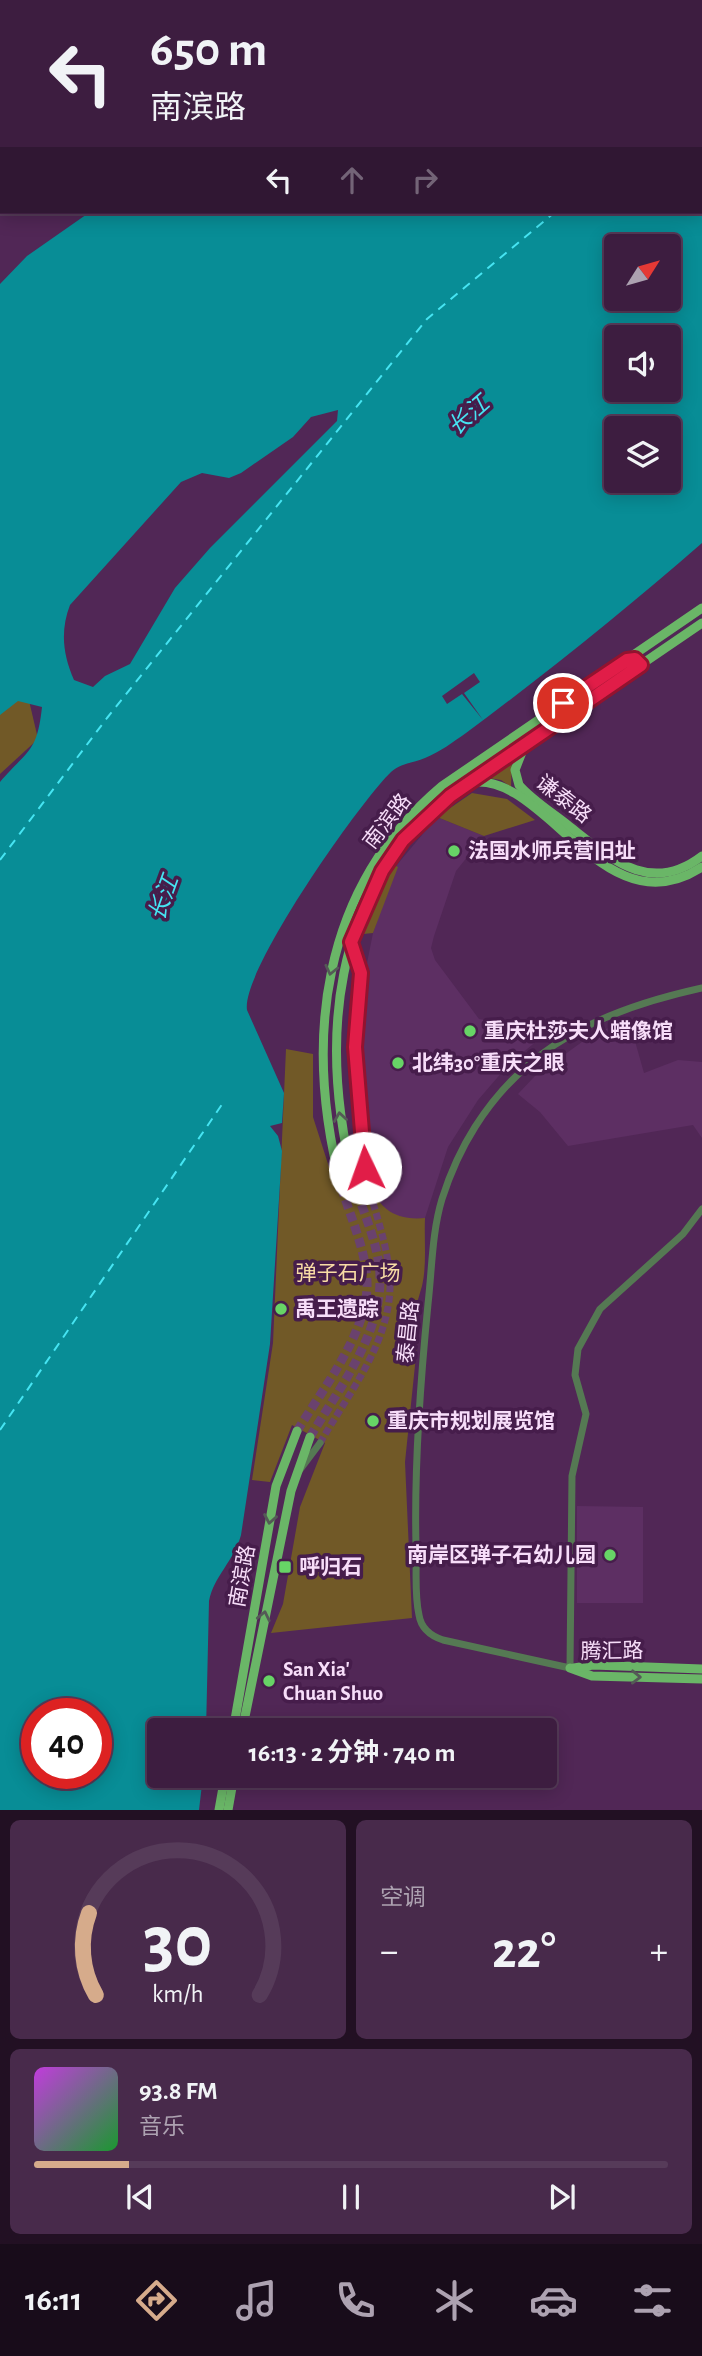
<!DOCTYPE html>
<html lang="zh">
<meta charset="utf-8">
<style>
body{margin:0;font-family:"Alegreya Sans","Noto Sans SC",sans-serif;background:#482a4b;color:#f1f3f6;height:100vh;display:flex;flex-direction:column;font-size:26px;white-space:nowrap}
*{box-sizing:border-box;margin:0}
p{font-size:23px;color:#ada2b1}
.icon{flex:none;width:38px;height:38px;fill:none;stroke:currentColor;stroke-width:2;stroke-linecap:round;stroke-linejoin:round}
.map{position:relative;height:1810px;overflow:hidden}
.panel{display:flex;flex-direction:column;gap:10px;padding:10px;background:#221023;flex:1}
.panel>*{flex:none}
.banner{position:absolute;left:0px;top:0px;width:704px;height:214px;box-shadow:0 4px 18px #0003,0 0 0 2px #563b59;background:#3d1d40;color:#f1f3f6;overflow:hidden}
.needle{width:46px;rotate:53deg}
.buttons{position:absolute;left:604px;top:234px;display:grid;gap:14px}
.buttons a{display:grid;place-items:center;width:77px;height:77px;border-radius:7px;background:#3d1d40;box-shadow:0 4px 18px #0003,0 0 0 2px #563b59;font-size:35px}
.speed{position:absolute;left:21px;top:1698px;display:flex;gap:14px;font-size:35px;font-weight:700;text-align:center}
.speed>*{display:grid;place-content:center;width:91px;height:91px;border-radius:50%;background:#3d1d40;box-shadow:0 4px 18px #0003,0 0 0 2px #563b59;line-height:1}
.speed .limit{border:10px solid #d22;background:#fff;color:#111}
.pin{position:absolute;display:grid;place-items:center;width:60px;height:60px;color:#fff;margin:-30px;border:4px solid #fff;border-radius:50%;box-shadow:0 2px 7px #0007}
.me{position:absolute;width:77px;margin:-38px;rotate:357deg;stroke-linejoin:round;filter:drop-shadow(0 0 5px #0008)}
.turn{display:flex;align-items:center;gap:24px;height:147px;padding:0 35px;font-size:32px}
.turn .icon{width:91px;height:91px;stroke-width:2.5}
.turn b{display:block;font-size:49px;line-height:60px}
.lanes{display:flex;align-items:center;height:66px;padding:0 35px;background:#0003;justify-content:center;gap:35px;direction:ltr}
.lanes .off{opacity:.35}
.big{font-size:52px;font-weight:700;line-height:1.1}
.panel .widget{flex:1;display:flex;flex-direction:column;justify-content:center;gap:10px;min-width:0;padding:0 24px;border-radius:10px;background:#482a4b}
.panel .dial{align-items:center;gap:0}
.dial svg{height:182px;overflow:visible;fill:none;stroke:#563b59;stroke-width:7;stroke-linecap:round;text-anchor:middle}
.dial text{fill:#f1f3f6;stroke:none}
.song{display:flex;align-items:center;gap:21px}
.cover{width:84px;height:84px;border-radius:10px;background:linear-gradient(135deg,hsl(290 70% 55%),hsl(130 70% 35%))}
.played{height:7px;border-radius:4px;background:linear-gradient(90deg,#d6ab8b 15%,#563b59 15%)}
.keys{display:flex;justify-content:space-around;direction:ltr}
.heat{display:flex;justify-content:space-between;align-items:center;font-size:38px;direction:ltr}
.panel .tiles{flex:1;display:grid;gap:10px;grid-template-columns:1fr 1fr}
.widget:last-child{grid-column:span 2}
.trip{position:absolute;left:147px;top:1718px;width:410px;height:70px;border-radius:7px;background:#3d1d40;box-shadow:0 4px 18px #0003,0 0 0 2px #563b59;font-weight:700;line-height:70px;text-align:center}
.dock{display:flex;height:112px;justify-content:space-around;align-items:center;background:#180c1a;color:#ada2b1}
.dock .icon{width:49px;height:49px}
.dock .on{color:#d6ab8b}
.dock b{font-size:32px;color:#f1f3f6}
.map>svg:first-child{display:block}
</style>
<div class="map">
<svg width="702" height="1810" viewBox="0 0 702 1810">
<rect width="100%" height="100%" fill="#512756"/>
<g fill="#5d2f63">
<path d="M437,817L484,836L456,871L434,936L431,948L435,960L479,1019L549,1031L510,1063L478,1100L448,1147L425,1218L410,1220L396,1218L374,1199L368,1179L369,1149L359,1046V1003L373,933L396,866Z"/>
<path d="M629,1020L644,1073L678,1060L702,1062V1138L693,1125L568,1146L540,1112L518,1094L535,1076L593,1034Z"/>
<path d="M577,1506L643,1507V1603H577Z"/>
</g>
<g fill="#715927">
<path d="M27,692L38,739L0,774V702Z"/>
<path d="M512,761L511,787L501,780L488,778Z"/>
<path d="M472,793L507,799L535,820L484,836L437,817Z"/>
<path d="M392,864L398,867L373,933L363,934Z"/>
<path d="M286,1049L313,1054V1117L337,1192L368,1179C377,1208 395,1221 425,1218C424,1240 427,1265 422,1286C415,1311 410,1319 417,1346L405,1462L412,1618L271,1633L283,1604L300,1507L325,1443L292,1425L270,1482L252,1480L273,1343Z"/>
</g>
<path fill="#088d96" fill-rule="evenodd" d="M433,0H702V543C626,609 547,673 466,733C453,742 440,752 425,758C414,763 401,763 391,772C359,803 241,971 247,1010L284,1093L282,1123L270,1126L278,1136L282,1151L270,1344L241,1535C234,1561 214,1576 209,1601L206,1731H159V1776H203L199,1810H0V782C27,750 37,754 42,707L18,701L0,715V284L27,256L90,212H702V2H430ZM616,247H668V299H616ZM616,338H668V390H616ZM338,410L337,421L210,548L175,588L130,664L105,676L93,687L74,680C63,655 60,631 70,605L181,482L202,473L229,478L241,473L293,437L311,417ZM616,429H668V481H616ZM37,1713H96V1773H37Z"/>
<path fill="#512756" d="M474,673L480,682L464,693L483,720L462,694L447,704L442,696Z"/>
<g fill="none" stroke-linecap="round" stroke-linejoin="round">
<g stroke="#46e4f2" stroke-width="2" stroke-dasharray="9 7" stroke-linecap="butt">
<path d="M0,860L107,718L427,319L555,212"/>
<path d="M0,1430L225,1100"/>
</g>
<path stroke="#6a426e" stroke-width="7" stroke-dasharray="7 3.5" stroke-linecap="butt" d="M320,1443C348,1394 391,1342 390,1283C389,1248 375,1212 366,1179"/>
<g stroke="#6a426e" stroke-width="9" stroke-dasharray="9 4.5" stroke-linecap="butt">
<path d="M297,1431C322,1390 369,1331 367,1282C366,1251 351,1218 342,1189"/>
<path d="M310,1437C338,1390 379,1338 380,1282C381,1250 364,1214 354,1183"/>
</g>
<g stroke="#557953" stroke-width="7">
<path d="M352,944L361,973L355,1047L366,1179"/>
<path d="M702,988C607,1009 529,1042 475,1127C461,1149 450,1174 442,1199C432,1232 432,1269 428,1304C420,1385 414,1465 416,1546C417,1568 414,1593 419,1615C421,1628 431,1636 443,1640L570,1668L572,1476L586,1414L575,1375L578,1349L600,1309L683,1234L702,1209"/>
<path d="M299,1471L320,1443"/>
</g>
<g stroke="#6ab667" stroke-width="9">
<path d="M626,0L628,2"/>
<path d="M88,2L90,0"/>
<path d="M100,2L102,0"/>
<path d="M0,79L2,78"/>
<path d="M0,90L2,88"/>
<path d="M524,747L515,770L519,785C533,801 553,813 569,826C610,858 650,896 702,856"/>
<path d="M469,783C545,768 603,932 702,867"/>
<path d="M354,1183C319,1043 330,893 450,795L702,623"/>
<path d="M342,1189C303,1042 320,889 442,786L702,608"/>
<path d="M570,1668L592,1676L702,1679"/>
<path d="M574,1668L593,1665L702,1669"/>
<path d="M233,1731L276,1486L297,1431"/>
<path d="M242,1731L291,1491L310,1437"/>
<path d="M219,1810L225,1776"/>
<path d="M228,1810L234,1776"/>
</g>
<g stroke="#71cd6e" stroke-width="10">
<path d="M602,0L604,2"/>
<path d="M620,0L621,2"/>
<path d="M702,112V113"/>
</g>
<path stroke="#a482a8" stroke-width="2" stroke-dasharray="10 5" stroke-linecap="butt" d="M610,0L612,2"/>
</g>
<defs><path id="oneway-chevron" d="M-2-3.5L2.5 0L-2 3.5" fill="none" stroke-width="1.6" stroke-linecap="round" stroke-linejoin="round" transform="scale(1.75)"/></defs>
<g stroke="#545a56">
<use href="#oneway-chevron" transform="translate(331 970) rotate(103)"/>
<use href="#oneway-chevron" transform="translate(340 1117) rotate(-99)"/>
<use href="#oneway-chevron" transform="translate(270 1519) rotate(100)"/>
<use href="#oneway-chevron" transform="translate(264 1616) rotate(-78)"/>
<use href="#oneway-chevron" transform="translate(636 1677) rotate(1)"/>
</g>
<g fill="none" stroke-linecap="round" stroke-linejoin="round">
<g stroke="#92132f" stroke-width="18">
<path id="route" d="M365,1168L355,1047L361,973L351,942L382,871L403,840L450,796L641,665L635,659L627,660L563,703"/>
</g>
<use href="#route" stroke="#e11d48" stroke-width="12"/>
</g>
<g fill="#67d466" stroke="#461d4b" stroke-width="2.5">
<circle cx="454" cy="851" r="7"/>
<circle cx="470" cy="1031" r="7"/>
<circle cx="398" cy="1063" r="7"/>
<circle cx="281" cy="1309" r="7"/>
<circle cx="373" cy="1421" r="7"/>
<circle cx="610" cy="1555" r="7"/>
<rect x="278" y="1560" width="14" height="14" rx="3.5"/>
<circle cx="269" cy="1681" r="7"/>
</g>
<g text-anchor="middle" stroke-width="7" stroke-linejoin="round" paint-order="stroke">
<g font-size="21" fill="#f7ddf9" stroke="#461d4b">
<text transform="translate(564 799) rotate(38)" y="7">谦泰路</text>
<text transform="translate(387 821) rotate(-52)" y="7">南滨路</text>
<text transform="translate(408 1332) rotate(-84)" y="7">泰昌路</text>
<text transform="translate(242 1576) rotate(-80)" y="7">南滨路</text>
<text transform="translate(612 1651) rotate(-1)" y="7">腾汇路</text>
</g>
<g font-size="21" font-weight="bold" fill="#f7ddf9" stroke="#461d4b" text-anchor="start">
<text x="468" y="858">法国水师兵营旧址</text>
<text x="484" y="1038">重庆杜莎夫人蜡像馆</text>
<text x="412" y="1070">北纬30°重庆之眼</text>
<text x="295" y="1316">禹王遗踪</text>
<text x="387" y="1428">重庆市规划展览馆</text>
<text x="596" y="1562" text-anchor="end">南岸区弹子石幼儿园</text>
<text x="299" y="1574">呼归石</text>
<text x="283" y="1676">San Xia'<tspan x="283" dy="24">Chuan Shuo</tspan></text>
</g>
<g font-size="21" fill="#f8dca5" stroke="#461d4b">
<text x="348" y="1280">弹子石广场</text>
</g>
<g font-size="23" font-style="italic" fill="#46e4f2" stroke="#461d4b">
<text transform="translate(468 415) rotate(-41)" y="8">长江</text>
<text transform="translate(163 898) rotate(-70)" y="8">长江</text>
</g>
</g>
</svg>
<div class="buttons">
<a><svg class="needle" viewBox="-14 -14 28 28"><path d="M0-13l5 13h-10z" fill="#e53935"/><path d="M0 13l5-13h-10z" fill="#ada2b1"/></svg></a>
<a><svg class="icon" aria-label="sound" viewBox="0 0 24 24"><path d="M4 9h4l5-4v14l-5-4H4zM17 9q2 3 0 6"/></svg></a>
<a><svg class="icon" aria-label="layers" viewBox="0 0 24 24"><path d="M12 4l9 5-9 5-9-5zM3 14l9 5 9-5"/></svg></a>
</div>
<div class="speed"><div class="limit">40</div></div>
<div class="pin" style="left:563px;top:703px;background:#d93025"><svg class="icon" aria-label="arrive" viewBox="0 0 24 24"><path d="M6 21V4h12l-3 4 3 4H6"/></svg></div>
<svg class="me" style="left:365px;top:1168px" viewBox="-20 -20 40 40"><circle r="19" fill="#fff"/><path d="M0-13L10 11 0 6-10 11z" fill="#e11d48"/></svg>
<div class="trip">16:13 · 2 分钟 · 740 m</div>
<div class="banner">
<div class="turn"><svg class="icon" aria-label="left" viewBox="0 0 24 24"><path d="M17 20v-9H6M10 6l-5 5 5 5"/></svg><div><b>650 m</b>南滨路</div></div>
<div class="lanes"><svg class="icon" aria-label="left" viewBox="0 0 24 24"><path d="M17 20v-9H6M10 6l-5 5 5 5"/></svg><svg class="icon off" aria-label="ahead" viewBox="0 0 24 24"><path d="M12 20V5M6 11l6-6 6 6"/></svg><svg class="icon off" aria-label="right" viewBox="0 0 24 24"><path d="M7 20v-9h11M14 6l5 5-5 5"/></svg></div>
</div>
</div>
<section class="panel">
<div class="tiles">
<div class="widget dial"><svg viewBox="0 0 100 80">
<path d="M14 69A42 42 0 1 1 86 69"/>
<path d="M14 69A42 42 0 0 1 11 33" stroke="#d6ab8b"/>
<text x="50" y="56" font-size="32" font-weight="700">30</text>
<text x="50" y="72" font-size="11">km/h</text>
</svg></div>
<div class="widget"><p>空调</p>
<div class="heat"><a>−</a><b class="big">22°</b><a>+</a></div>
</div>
<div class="widget">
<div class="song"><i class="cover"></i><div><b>93.8 FM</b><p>音乐</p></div></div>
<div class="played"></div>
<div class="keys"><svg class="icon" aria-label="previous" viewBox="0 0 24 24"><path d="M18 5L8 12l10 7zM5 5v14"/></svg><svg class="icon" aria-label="pause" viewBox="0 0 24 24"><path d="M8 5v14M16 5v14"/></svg><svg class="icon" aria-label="next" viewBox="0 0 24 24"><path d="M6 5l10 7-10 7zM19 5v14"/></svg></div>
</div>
</div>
</section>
<nav class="dock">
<b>16:11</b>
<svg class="icon on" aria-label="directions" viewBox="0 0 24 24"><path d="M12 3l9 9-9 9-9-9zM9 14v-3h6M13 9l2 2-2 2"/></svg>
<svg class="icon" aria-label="music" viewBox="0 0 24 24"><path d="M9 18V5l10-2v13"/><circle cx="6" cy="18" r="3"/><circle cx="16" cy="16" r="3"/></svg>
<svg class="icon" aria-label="phone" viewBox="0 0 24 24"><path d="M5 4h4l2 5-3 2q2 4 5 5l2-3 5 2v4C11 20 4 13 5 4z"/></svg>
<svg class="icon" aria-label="climate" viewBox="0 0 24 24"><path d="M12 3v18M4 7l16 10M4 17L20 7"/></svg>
<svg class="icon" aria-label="car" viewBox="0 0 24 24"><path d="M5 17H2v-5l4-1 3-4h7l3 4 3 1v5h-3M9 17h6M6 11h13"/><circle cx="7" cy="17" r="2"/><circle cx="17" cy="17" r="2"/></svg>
<svg class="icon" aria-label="filters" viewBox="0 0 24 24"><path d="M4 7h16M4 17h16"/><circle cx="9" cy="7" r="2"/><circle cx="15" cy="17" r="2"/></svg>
</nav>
